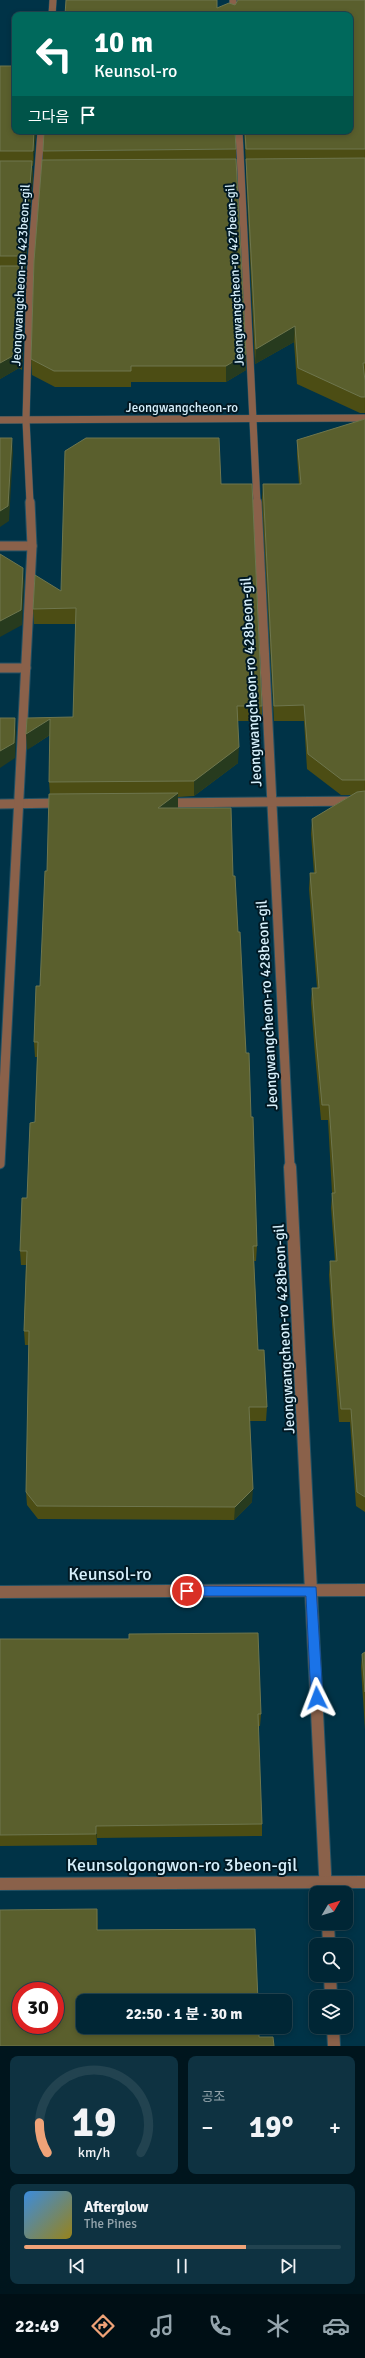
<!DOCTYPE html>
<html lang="ko">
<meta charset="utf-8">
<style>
body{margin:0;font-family:Signika,"Noto Sans KR",sans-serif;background:#0e3241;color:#f1f3f6;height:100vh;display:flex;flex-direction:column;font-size:15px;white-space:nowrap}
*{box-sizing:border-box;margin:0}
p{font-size:13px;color:#95a5ad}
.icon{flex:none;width:22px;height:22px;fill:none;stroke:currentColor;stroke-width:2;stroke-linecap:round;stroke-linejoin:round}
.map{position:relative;height:2046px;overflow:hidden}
.sheet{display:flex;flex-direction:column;gap:10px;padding:10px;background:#00151d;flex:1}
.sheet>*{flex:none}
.hud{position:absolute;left:12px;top:12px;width:341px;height:122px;border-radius:8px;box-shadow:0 2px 6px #0003,0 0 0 1px #224350;background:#00695c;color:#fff;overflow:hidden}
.needle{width:26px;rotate:52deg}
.buttons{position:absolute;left:309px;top:1886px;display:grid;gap:8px}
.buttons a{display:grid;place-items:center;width:44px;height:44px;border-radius:8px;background:#002635;box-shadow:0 2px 6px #0003,0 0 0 1px #224350;font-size:20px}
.speed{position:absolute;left:12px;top:1982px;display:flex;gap:8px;font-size:20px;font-weight:700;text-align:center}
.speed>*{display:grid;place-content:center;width:52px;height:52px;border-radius:50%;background:#002635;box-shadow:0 2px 6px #0003,0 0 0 1px #224350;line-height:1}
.speed .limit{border:6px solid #d22;background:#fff;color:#111}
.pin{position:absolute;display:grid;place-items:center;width:34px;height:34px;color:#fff;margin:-17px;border:2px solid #fff;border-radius:50%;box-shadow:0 1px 4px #0007}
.me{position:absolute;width:44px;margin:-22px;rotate:357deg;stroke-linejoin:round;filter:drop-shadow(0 0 3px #0008)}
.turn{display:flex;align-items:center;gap:14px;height:84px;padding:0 16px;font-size:18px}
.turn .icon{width:52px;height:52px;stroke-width:2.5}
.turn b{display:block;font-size:28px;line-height:34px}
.then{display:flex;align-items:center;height:38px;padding:0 16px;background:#0003;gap:8px;font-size:15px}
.big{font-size:30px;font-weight:700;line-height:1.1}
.sheet .tile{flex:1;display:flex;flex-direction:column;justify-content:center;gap:6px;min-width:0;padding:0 14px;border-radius:8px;background:#0e3241}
.sheet .dial{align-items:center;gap:0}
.dial svg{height:104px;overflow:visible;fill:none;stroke:#224350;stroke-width:7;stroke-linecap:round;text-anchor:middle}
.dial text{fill:#f1f3f6;stroke:none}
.song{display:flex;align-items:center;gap:12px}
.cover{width:48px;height:48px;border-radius:6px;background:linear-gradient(135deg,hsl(210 70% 55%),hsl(50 70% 35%))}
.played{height:4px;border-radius:2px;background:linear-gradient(90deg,#efa378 70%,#224350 70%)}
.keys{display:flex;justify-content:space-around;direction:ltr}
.heat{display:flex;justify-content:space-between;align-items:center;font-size:22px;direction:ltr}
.sheet .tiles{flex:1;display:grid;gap:10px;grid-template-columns:1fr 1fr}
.tile:last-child{grid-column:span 2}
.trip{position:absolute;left:76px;top:1994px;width:216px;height:40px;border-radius:8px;background:#002635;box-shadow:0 2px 6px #0003,0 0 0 1px #224350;font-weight:700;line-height:40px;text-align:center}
.dock{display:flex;height:64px;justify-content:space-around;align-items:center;background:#000f15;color:#95a5ad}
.dock .icon{width:28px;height:28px}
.dock .active{color:#efa378}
.dock b{font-size:18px;color:#f1f3f6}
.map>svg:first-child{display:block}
</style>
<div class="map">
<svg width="365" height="2046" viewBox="0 0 365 2046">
<rect width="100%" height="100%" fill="#003347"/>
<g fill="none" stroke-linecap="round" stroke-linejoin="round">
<g stroke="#225164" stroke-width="8">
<g id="minor-far2">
<path d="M233,0V15"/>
<path d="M52,15L53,0"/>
<path d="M239,131L257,503"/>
<path d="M0,420L365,418"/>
<path d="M30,503L26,420L30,276L41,131"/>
</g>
</g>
<g stroke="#225164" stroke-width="11">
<g id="minor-far1">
<path d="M257,502L290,1168"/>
<path d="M0,546H32"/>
<path d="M0,668H26"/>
<path d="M165,803L365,801"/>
<path d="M0,804L61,803"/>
<path d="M0,1164L32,546L30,502"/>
</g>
</g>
<g stroke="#225164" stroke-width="14">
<g id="minor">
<path d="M290,1167L326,1893"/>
<path d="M0,1592L365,1590"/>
<path d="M0,1884L365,1882"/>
<path d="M328,1923L329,1945"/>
<path d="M330,1975L331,1997"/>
<path d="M333,2027L334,2046"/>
</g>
</g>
<use href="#minor-far2" stroke="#8a614a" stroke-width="7"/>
<use href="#minor-far1" stroke="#8a614a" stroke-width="9"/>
<use href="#minor" stroke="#8a614a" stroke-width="12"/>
</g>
<g fill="#4c4d14">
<path d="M365,0V413H360L297,384L294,342L255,364L246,174V164L244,131H350L217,8L235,5Z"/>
<path d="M0,66L36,131L33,166H32L33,176L25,271H24L25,281L22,370L19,368L0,379Z"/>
<path d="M236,149V159L246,370L226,382H131V387H55L32,375L31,359L43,160V151Z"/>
<path d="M365,419V1512L356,1506L350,1422H339L333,1341L329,1275L330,1261H335L331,1208L332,1193L328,1120H321L315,1054L311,1003L312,988H317L309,889L310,873H314L311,834L312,819L352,795H341L307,769L304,721H274L262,499L263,484H299L297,455V440Z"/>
<path d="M221,484L262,706V721H237L238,763L194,796L178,797V808L233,876L238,932L246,1053L257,1246L256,1261H254L258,1350L267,1407L266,1421H250L252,1502L234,1520L38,1519L27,1505L26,1492L29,1345H25L24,1331L26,1265H21L20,1251L27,1198L35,1122L37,1057H35L34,1042L40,986L47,871L50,794L49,782L50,735L27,750L73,717L76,624H34L33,609Z"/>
<path d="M0,1639L261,1714L260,1726H258L262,1824V1836L97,1838V1845L0,1846Z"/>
<path d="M365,1652V1730L361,1667L362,1654Z"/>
</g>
<g fill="#273b1e">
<path d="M34,131H36L33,166V151Z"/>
<path d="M32,161L33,176L25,271L24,256Z"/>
<path d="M24,266L25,281L22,370L21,354Z"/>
<path d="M295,326L294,342L255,364L256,349Z"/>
<path d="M18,353L19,368L0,379V363Z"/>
<path d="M246,354V370L226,382V366Z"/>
<path d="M12,438L13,453L9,521L0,527V511Z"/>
<path d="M23,568L24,583L22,625L0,637V621Z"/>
<path d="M15,718L16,733L15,758L0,768V751Z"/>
<path d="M50,719L51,734L27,750L26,734Z"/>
<path d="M239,747L238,763L194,796V781Z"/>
<path d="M178,793V809L158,808Z"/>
<path d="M253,1489L252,1502L234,1520L235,1507Z"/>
<path d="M96,1826L97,1838V1845L96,1834Z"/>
<path d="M97,1909L98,1920V1941L97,1930Z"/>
</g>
<g fill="#5a5f2d" stroke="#6e764e" fill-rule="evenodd">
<path d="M66,0H217V8L229,3L235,5L238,0H365V149H246L245,131H350V15H65Z"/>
<path d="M0,66H15V131H34L33,151H0Z"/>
<path d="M44,131H235L236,149L43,151Z"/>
<path d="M365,158V363H363L365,381V397H361L298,368L295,326L256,349L246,159Z"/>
<path d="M236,159L246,354L226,366H131V371H54L31,359L34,261L42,160Z"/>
<path d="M0,161H32L24,256H0Z"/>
<path d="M0,266H24L21,354L18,353L0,363Z"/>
<path d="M365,419V780H342L308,754L304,705L274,706L263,484H301L297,440Z"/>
<path d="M0,438H12L8,506L0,511Z"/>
<path d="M86,438H219L221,484H252L262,706H237L239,747L194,781L49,782L50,719L26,734L27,718L73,717L76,608L33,609L35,575L61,591L65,451Z"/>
<path d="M0,554L23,568L21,610L0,621Z"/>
<path d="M0,718H15L14,743L0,751Z"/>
<path d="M365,791V1497L357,1492L351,1409H341L334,1327L330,1261H337L332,1193H335L329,1105H322L316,1039L312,988H319L310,873H316L312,819L357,792Z"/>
<path d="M178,793L158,808H231L233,876H235L238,932H240L246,1053H249L251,1117H253L257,1246H253L258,1350H264L267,1407H249L253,1489L235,1507L37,1506L26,1492L29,1331H24L27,1251H20L22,1198H27L30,1123L35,1122L38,1042H34L36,986H40L45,871H47L49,794Z"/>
<path d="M258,1633L261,1714H258L262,1824L96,1826V1834L0,1835V1639H129V1634Z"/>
<path d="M365,1652V1692L362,1654Z"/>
<path d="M97,1909V1930L255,1929L258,2001H83V2027H259V2037H273L274,2046H0V1910ZM21,1991H55V2025H21Z"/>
</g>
<path fill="#1a73e8" stroke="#114b97" d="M187,1586L316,1587L323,1698L321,1702L317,1704L311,1698L306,1596H187L182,1591Z"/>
<g text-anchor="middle" stroke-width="4" stroke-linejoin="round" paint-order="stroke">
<g font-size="13" fill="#d7f0fc" stroke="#011924">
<text transform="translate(20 275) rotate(-87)" y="5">Jeongwangcheon-ro 423beon-gil</text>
<text transform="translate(234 275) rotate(-93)" y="5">Jeongwangcheon-ro 427beon-gil</text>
<text x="182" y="412">Jeongwangcheon-ro</text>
</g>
<g font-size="15" fill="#d7f0fc" stroke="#011924">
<text transform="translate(251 682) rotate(-93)" y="5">Jeongwangcheon-ro 428beon-gil</text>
<text transform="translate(267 1005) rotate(-93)" y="5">Jeongwangcheon-ro 428beon-gil</text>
<text transform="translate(284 1329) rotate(-93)" y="5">Jeongwangcheon-ro 428beon-gil</text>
</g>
<g font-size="18" fill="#d7f0fc" stroke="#011924">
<text x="110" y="1580">Keunsol-ro</text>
<text x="182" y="1871">Keunsolgongwon-ro 3beon-gil</text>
</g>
</g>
</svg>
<div class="buttons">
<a><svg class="needle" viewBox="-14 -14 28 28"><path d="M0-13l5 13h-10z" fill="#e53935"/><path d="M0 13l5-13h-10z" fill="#95a5ad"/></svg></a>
<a><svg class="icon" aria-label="search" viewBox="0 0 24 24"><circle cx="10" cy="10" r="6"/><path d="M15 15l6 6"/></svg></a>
<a><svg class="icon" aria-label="layers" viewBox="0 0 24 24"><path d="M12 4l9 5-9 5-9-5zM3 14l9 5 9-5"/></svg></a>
</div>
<div class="speed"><div class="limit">30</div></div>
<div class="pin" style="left:187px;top:1591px;background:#d93025"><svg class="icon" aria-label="arrive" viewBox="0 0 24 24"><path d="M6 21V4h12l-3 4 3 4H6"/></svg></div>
<svg class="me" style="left:317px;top:1698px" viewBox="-20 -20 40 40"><path d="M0-17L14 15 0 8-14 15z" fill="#1a73e8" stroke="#fff" stroke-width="4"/></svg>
<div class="trip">22:50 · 1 분 · 30 m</div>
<div class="hud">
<div class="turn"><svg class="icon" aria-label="left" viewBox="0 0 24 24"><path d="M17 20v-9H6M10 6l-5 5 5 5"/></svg><div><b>10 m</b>Keunsol-ro</div></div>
<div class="then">그다음<svg class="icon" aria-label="arrive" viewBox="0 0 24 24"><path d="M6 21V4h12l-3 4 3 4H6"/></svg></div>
</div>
</div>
<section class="sheet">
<div class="tiles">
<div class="tile dial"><svg viewBox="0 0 100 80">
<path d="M14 69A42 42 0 1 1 86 69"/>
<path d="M14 69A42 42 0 0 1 8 46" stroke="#efa378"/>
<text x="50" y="56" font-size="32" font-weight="700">19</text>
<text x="50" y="72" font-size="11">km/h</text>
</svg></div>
<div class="tile"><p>공조</p>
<div class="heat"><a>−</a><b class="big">19°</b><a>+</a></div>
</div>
<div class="tile">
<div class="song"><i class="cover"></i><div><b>Afterglow</b><p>The Pines</p></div></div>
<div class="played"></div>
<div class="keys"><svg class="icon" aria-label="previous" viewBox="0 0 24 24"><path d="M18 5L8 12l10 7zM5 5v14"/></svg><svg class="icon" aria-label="pause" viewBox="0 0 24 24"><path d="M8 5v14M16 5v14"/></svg><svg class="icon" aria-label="next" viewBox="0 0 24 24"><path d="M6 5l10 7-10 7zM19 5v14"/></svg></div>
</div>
</div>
</section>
<nav class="dock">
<b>22:49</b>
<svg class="icon active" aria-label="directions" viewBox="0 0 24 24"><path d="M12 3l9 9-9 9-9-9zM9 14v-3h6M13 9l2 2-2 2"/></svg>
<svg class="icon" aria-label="music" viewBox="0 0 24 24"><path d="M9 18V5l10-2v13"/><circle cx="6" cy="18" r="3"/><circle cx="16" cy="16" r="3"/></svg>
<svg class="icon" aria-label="phone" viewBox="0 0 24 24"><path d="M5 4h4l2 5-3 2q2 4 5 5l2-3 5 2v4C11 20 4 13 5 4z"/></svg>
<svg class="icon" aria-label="climate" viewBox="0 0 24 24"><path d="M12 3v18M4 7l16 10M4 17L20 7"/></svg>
<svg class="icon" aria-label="car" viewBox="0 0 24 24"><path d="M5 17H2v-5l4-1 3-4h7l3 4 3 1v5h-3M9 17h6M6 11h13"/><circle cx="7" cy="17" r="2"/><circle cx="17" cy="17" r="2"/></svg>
</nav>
